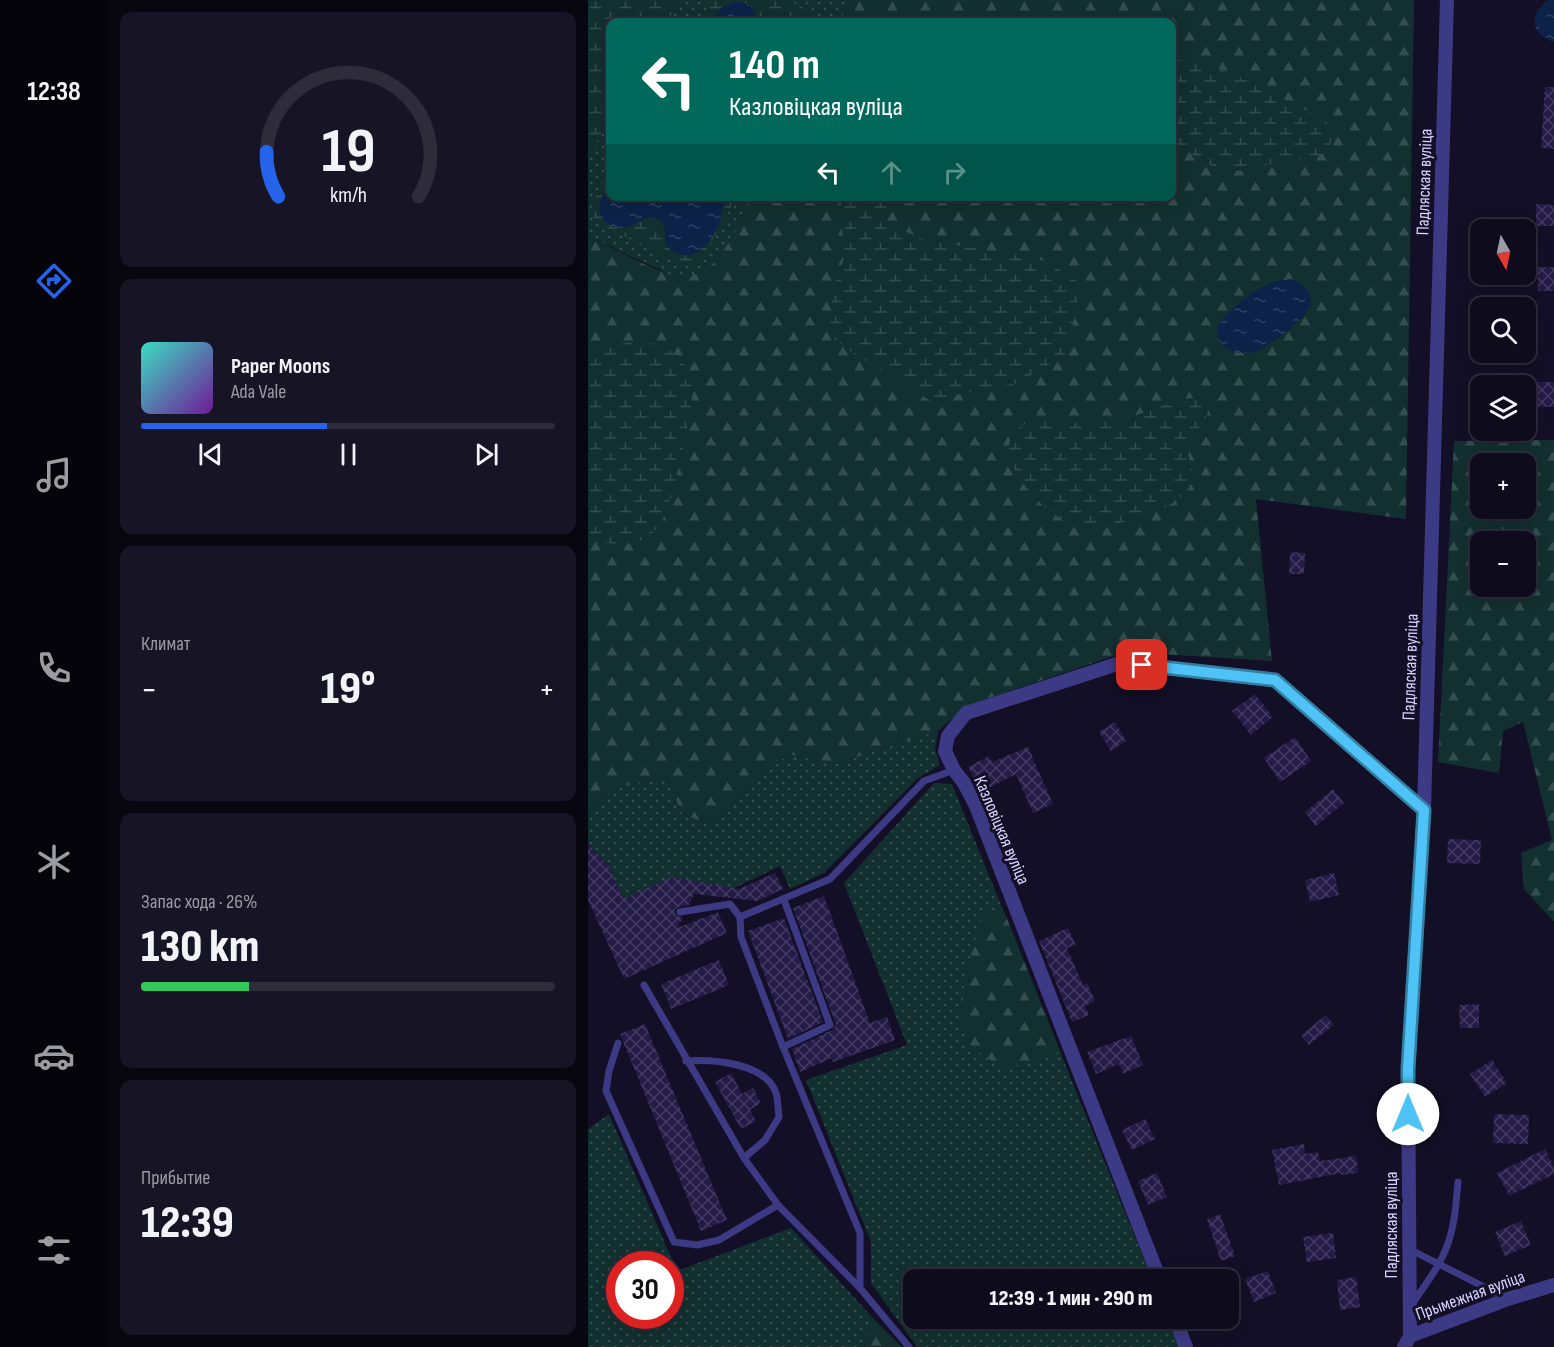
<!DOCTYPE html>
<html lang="ru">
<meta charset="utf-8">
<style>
body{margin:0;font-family:"Sofia Sans Condensed",sans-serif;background:#171425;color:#f1f3f6;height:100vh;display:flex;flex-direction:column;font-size:22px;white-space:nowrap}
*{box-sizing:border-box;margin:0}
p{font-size:20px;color:#9b9ba3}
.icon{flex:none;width:33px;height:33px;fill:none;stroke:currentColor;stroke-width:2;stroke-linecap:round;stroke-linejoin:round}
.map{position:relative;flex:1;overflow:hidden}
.panel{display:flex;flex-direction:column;gap:12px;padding:12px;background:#08060f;width:480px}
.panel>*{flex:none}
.hud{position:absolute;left:18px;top:18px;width:570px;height:183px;border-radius:12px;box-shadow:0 3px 15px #0003,0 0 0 2px #2e2b3b;background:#00695c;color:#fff;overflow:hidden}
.needle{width:39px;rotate:171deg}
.fabs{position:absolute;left:882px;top:219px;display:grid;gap:12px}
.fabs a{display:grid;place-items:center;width:66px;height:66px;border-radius:12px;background:#0e0b1c;box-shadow:0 3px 15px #0003,0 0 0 2px #2e2b3b;font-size:30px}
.speed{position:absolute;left:18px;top:1251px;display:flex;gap:12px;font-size:30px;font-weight:700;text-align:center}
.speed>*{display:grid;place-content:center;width:78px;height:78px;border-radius:50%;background:#0e0b1c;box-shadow:0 3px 15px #0003,0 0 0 2px #2e2b3b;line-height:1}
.speed .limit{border:9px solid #d22;background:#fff;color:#111}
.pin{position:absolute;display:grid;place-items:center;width:51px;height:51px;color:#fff;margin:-26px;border-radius:12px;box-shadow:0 3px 9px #0006}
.me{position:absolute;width:66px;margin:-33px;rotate:0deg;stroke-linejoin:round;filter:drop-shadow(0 0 4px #0008)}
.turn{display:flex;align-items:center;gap:21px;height:126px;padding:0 24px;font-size:27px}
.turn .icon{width:78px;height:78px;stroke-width:2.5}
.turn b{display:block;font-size:42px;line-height:51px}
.lanes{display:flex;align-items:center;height:57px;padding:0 24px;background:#0003;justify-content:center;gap:30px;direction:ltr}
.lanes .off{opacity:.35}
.big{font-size:45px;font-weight:800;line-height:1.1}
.panel .widget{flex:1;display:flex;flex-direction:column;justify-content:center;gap:9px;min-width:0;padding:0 21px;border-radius:12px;background:#171425}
.panel .dial{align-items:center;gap:0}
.dial svg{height:156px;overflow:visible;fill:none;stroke:#2e2b3b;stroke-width:7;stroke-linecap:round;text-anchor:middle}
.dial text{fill:#f1f3f6;stroke:none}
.song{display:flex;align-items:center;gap:18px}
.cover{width:72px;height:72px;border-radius:9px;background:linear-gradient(135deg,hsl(170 70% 55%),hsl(280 70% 35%))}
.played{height:6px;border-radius:3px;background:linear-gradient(90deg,#2563eb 45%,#2e2b3b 45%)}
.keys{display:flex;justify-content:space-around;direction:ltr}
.heat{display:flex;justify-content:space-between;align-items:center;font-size:33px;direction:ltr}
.charge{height:9px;border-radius:4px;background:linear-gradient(90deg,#34c759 26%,#2e2b3b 0)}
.trip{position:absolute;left:315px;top:1269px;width:336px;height:60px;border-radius:12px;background:#0e0b1c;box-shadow:0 3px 15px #0003,0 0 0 2px #2e2b3b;font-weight:800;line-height:60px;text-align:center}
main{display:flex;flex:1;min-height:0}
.tab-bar{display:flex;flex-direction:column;width:108px;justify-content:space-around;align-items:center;background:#06040b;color:#9b9ba3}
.tab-bar .icon{width:42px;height:42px}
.tab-bar .active{color:#2563eb}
.tab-bar b{font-size:27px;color:#f1f3f6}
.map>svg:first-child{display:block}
</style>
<main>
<nav class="tab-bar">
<b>12:38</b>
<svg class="icon active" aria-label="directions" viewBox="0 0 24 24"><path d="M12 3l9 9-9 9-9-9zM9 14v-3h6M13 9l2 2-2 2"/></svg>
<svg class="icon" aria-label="music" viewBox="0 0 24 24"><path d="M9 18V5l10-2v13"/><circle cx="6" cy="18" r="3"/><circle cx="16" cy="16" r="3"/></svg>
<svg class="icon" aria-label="phone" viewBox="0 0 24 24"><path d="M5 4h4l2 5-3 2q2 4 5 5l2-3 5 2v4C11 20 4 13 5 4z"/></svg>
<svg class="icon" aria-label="climate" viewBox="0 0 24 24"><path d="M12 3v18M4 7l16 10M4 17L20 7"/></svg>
<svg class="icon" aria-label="car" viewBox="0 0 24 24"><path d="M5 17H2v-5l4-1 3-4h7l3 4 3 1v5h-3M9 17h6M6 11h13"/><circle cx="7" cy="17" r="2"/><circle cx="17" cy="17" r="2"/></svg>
<svg class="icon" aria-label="filters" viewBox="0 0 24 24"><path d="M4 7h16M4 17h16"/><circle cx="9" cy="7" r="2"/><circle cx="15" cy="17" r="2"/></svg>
</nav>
<section class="panel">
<div class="widget dial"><svg viewBox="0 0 100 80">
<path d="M14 69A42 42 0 1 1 86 69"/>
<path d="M14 69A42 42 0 0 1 8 46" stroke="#2563eb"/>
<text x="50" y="56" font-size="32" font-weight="700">19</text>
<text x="50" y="72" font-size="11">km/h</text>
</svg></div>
<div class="widget">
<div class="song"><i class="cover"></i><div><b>Paper Moons</b><p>Ada Vale</p></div></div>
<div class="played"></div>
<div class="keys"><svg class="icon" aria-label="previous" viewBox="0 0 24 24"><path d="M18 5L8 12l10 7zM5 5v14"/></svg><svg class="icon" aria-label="pause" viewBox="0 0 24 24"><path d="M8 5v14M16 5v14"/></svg><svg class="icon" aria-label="next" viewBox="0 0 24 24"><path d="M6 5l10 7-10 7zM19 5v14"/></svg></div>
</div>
<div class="widget"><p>Климат</p>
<div class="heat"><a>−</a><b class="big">19°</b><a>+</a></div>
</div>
<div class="widget"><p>Запас хода · 26%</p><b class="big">130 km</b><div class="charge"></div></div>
<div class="widget"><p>Прибытие</p><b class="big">12:39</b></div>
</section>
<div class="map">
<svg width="966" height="1347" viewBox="0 0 966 1347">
<defs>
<pattern id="grass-dots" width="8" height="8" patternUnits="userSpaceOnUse" patternTransform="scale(1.5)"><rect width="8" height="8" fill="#12302f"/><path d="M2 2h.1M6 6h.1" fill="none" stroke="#344d4e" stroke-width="1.8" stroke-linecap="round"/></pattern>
<pattern id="forest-firs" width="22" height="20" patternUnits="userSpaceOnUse" patternTransform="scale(1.5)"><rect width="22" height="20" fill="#12302f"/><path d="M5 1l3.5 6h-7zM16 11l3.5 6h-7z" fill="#344d4e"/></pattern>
<pattern id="wetland-marsh" width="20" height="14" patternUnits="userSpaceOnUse" patternTransform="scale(1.5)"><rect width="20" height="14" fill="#12302f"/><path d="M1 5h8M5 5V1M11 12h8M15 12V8" fill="none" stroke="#344d4e"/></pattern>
<pattern id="water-ripples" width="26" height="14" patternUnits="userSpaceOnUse" patternTransform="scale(1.5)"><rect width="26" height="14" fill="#0c2248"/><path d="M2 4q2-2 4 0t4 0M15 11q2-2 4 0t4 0" fill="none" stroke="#2f4163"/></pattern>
<pattern id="building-cross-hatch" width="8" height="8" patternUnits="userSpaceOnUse" patternTransform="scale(1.5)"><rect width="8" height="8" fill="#241b47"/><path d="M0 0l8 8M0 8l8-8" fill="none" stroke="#433b63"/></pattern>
</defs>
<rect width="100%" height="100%" fill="#130f26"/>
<g fill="url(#grass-dots)" fill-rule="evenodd">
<path d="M0,0H266L250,22H22V196L163,197C152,219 136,264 111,274C102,277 92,276 83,275L0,236Z"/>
<path d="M350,731L347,749L352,765L330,778L236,873L202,889L192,866L144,889L84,877L64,966L21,866L0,844V814L33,787L79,777L94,814L121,824L200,754L247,764Z"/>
<path d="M346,783L364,784L564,1279L326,1280V1318L580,1319L592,1347H329L283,1283V1242L218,1080L319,1045L256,883Z"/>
<path d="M21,1114L89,1271L203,1228L283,1316L276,1347H0V1129ZM32,1264H82V1316H32Z"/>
</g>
<g fill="url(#forest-firs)" fill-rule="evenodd">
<path d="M266,0H826L818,519L668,499L684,661L538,652L380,705L350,731L247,764L200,754L121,824L94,814L79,777L33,787L0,814V236C15,244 31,251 46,259C75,273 105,289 130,258C144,241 153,217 163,197L584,196V22H250Z"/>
<path d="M966,440V922L936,889L933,853L964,840L935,722L915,731L911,773L850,762L866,441ZM892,464H938V508H892ZM892,542H938V586H892Z"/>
<path d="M414,906L473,1053L415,1069L379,1043L371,1010L381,962L394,917Z"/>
<path d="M283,1316L314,1347H276Z"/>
</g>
<g fill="url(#wetland-marsh)">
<path d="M0,0H92L79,22H22V118L0,157Z"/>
<path d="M124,0H201L225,13L230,22H110Z"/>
<path d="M584,59L617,64L646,74L733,118C740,123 744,127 744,136C743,164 704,159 686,163C671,167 656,173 641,170C619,168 601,152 584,140Z"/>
<path d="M22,168V196L148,197L115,258L101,265L89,263L8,222L3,210L4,205Z"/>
<path d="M253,197H314L289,219L337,240L458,260L493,284L479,353L430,383L341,400L263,352L241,335L245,290L257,255L253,221Z"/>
<path d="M49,341C64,344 81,345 91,357C100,367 103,379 104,391C105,411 84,504 74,521C72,526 66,532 62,535C44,548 20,545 0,538V350Z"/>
<path d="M604,398C641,405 602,433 600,446C598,461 611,475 600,489C583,511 545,522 519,525C505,527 492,527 479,522C454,511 401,457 429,430C449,410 476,423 499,423C520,422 541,418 561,411C575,406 589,399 604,398Z"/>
</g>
<g fill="url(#water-ripples)">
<path d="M961,0H966V42C942,35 940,13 961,0Z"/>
<path d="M148,2C163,2 166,9 168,22H121L133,8Z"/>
<path d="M22,181V196L134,197C140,224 107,278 78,245C76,237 79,228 73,222C61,211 49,225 37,228C31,229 24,227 19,223C4,211 15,194 22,181Z"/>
<path d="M703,279C714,282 726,293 722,306C717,320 679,348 666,352C649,357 622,346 631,325C637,312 667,289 681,284C688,281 696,280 703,279Z"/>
</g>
<g fill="url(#building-cross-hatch)">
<path d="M957,87H966V149L953,148Z"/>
<path d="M948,204L966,205V226H948Z"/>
<rect x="950" y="267" width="16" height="24"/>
<rect x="945" y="382" width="21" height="25"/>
<path d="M702,552L717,553L716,574H701Z"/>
<path d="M667,694L685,717L663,735L644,711Z"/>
<path d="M527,722L538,741L523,751L511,732Z"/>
<path d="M707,737L723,761L692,782L676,758Z"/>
<path d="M440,747L465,804L445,813L428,774L393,792L380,767L401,756L404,762Z"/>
<path d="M745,789L756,803L728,826L717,812Z"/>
<path d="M860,839L893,840L892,864L859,863Z"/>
<path d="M0,844L21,866L35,899L84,877L151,889L187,873L195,889L169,901L106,894L101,905L91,907L87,909L88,916L95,917L89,928L130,912L139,933L36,979L0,900Z"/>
<path d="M746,873L751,895L722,902L717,880Z"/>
<path d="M236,896L282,1023L299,1017L307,1040L245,1062L244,1058L212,1072L204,1049L244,1030L248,1025L205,908Z"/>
<path d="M196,918L235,1022L200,1039L160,931Z"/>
<path d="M480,928L488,945L479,948L495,985L499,983L507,1001L497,1006L501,1015L484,1022L451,941Z"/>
<path d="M131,960L141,985L83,1009L73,984Z"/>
<path d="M891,1004V1028H872L871,1005Z"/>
<path d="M738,1015L746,1025L721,1045L713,1035Z"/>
<path d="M57,1024L139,1220L113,1231L32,1034Z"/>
<path d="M543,1036L555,1065L535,1074L531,1064L508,1074L499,1052Z"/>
<path d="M904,1060L919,1083L897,1097L882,1074Z"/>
<path d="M143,1073L154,1094L165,1088L173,1103L162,1110L168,1121L153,1129L127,1082Z"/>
<path d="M906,1114L941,1115L940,1144L905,1143Z"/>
<path d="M557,1119L567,1139L544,1150L534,1130Z"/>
<path d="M716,1144L717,1154L730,1152L732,1161L768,1156L770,1173L753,1175V1173L691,1185L684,1150Z"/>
<path d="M957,1149L966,1167V1174L921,1196L909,1173Z"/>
<path d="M569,1173L579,1197L560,1205L550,1181Z"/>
<path d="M632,1214L647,1256L633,1261L619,1219Z"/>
<path d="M933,1221L943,1245L917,1256L907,1232Z"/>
<path d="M745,1233L748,1258L719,1262L715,1237Z"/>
<path d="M680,1271L688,1293L666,1302L657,1279Z"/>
<path d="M768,1277L772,1307L752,1310L749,1280Z"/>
</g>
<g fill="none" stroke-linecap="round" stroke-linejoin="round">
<g stroke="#3d3a85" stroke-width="7">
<path d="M92,912L142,904L152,917L242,879L336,781L366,770"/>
<path d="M152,917L153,937L195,1047L272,1233V1288"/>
<path d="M56,985L156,1158L190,1205L272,1288L321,1347"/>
<path d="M30,1043L21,1071L18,1091L86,1242L109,1245L131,1240L190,1205"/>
<path d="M195,1047L242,1025L196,900"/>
<path d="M98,1061C125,1059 178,1063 188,1093C190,1100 190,1110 191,1117L177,1140L156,1158"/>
<path d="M821,1249L918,1298"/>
<path d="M823,1306C836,1286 851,1268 859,1246C867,1225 868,1203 870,1182"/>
</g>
<g stroke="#3d3a85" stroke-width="14">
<path d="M572,1280L388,806L376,783L366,770L357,751L360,736L378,713L532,663L687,680L836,810"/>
<path d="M587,1318L598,1347"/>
<path d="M822,1336L820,1069L836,810L859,0"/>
<path d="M816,1347L822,1336L920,1299L966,1285"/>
</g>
</g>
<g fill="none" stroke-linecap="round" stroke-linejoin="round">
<g stroke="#337fa1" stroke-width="15">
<path id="route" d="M554,665L687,680L836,810L820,1069V1114"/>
</g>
<use href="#route" stroke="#4fc3f7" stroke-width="10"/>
</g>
<g text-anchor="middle" stroke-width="6" stroke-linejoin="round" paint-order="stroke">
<g font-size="18" fill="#d9d4ff" stroke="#130f26">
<text transform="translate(836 182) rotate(-88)" y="6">Падляская вуліца</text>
<text transform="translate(822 667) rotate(-88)" y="6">Падляская вуліца</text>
<text transform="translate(414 830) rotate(67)" y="6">Казловіцкая вуліца</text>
<text transform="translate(803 1225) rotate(-90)" y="6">Падляская вуліца</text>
<text transform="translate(882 1295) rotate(-20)" y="6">Прымежная вуліца</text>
</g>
</g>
</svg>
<div class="fabs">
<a><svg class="needle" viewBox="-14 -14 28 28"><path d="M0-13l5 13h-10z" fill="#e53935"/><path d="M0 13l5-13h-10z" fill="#9b9ba3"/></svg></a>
<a><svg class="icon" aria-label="search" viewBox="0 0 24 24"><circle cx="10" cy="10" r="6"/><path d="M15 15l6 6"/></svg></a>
<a><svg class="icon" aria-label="layers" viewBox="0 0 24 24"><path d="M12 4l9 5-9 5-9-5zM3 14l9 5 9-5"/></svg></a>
<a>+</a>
<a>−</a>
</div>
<div class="speed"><div class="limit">30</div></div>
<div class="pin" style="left:554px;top:665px;background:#d93025"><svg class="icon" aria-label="arrive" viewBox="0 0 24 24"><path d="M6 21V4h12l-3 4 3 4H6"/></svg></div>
<svg class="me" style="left:820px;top:1114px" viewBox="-20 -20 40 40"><circle r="19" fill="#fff"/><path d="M0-13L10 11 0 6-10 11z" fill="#4fc3f7"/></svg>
<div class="trip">12:39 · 1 мин · 290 m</div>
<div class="hud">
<div class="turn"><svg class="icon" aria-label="left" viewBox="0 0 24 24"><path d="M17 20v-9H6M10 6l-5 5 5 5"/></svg><div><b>140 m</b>Казловіцкая вуліца</div></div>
<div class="lanes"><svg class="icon" aria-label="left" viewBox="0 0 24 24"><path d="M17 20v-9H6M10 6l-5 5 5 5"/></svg><svg class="icon off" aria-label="ahead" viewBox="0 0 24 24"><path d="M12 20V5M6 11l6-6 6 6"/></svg><svg class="icon off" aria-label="right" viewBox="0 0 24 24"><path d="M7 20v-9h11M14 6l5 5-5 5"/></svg></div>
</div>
</div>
</main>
